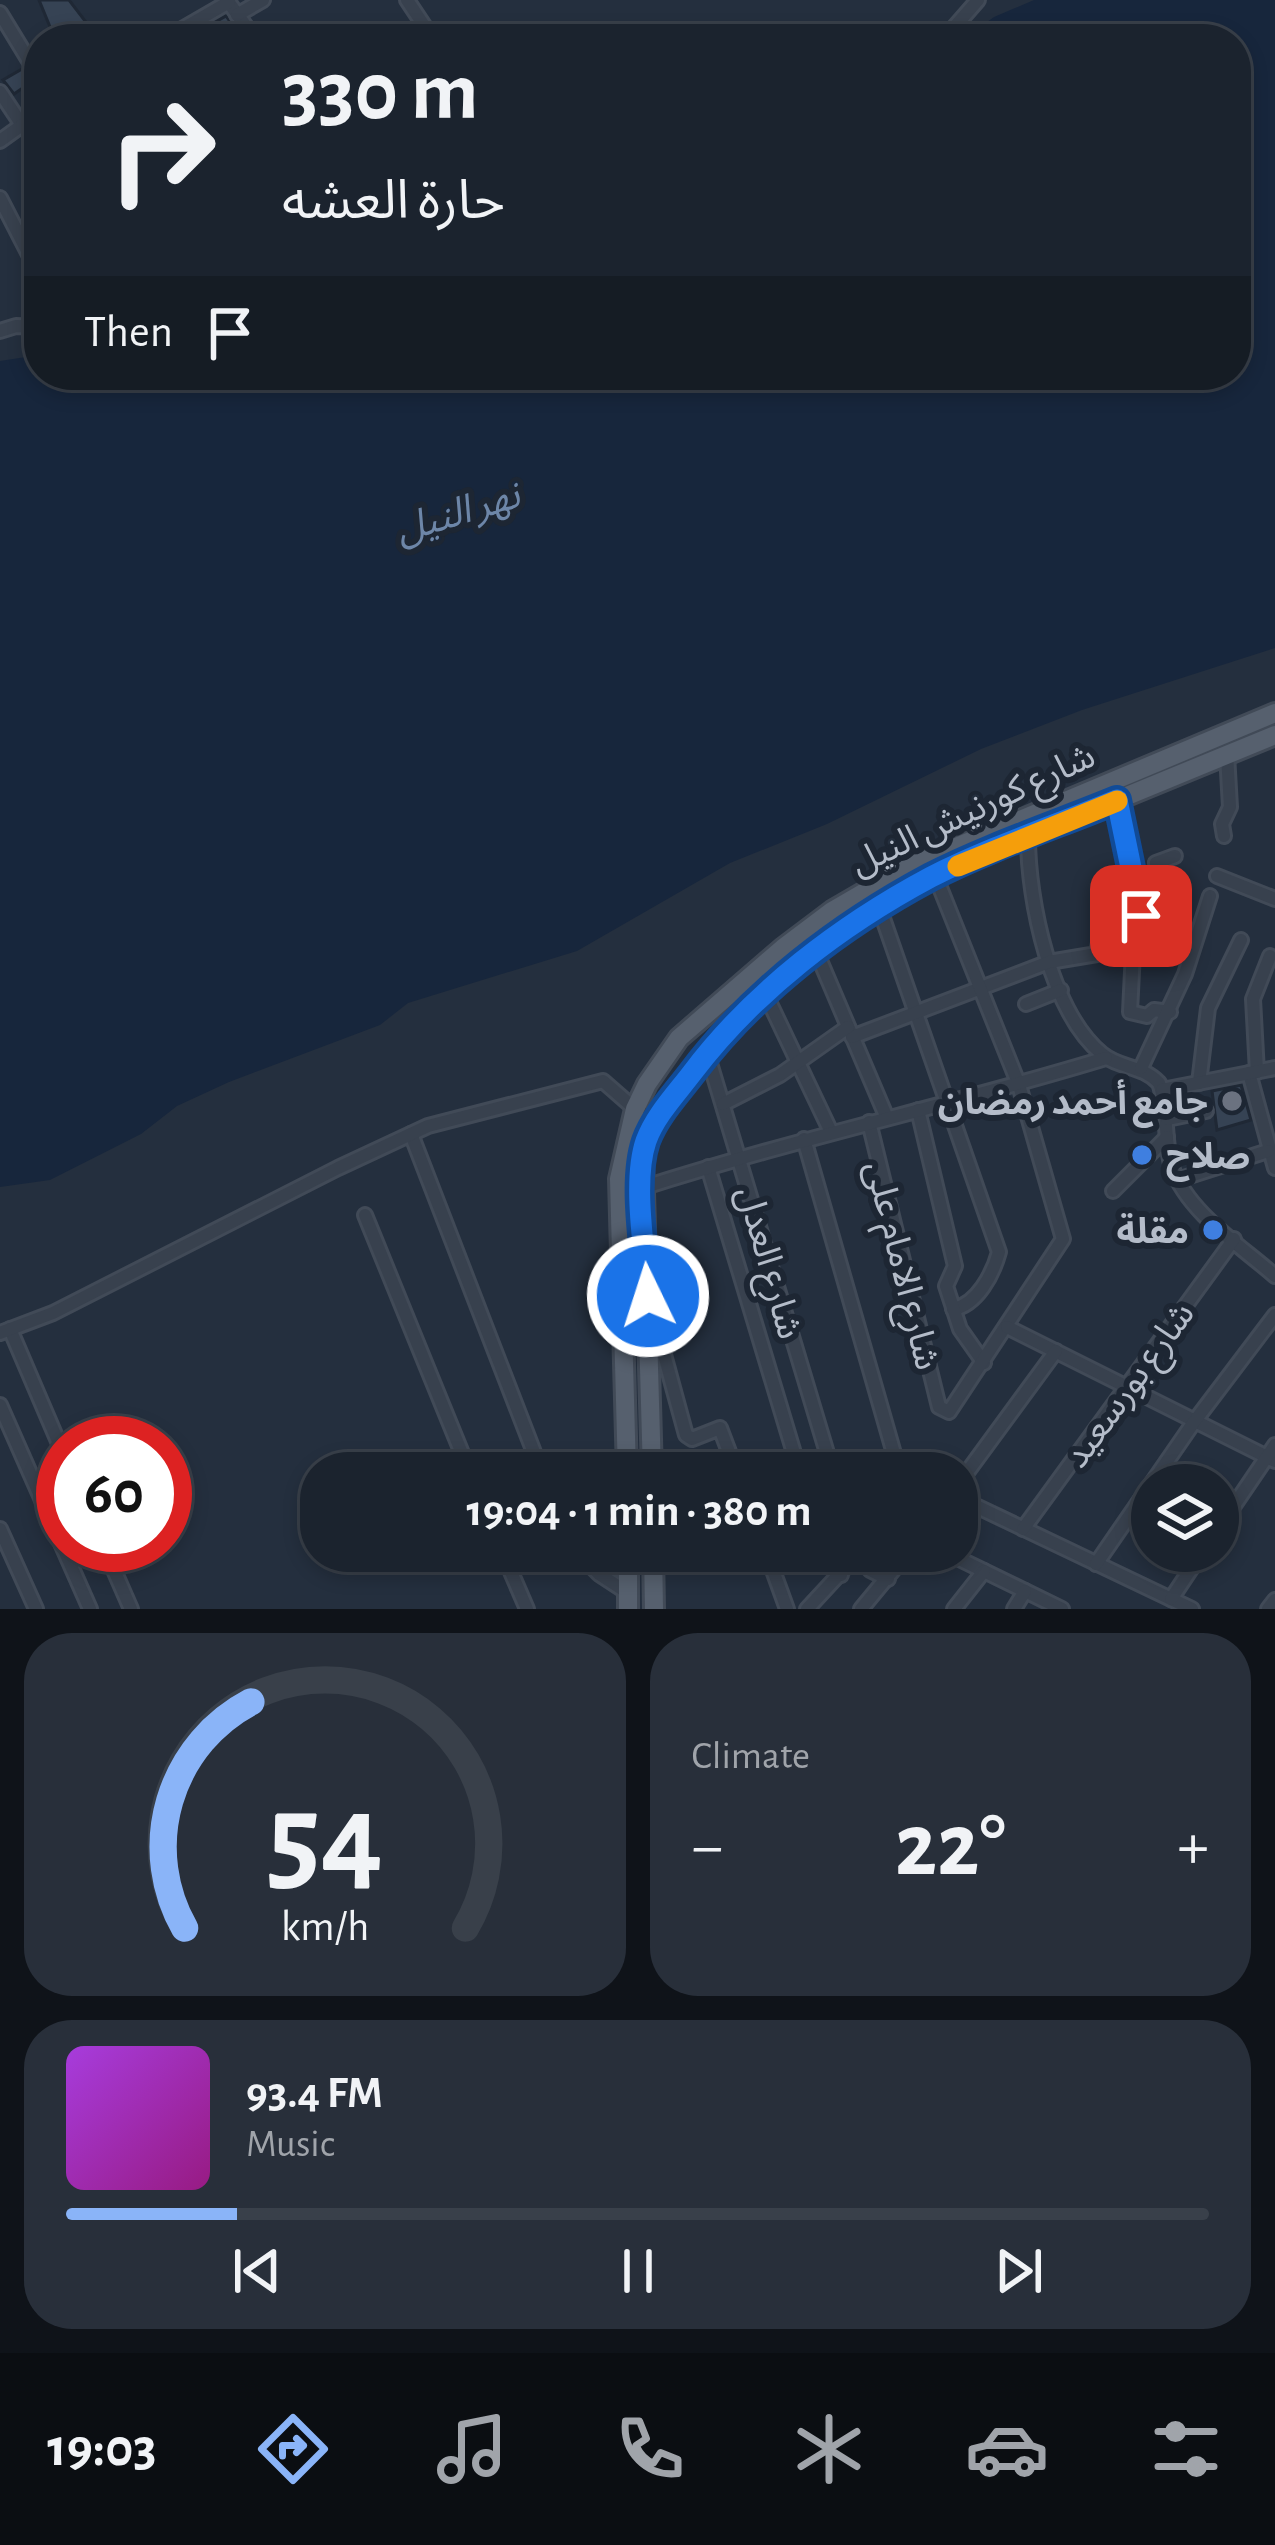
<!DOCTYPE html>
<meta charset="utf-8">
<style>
body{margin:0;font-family:"Alegreya Sans","Noto Sans Arabic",sans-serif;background:#282f3a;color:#f1f3f6;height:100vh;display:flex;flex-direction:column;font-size:45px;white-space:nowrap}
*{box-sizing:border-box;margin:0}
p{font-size:39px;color:#a0a4aa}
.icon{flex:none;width:66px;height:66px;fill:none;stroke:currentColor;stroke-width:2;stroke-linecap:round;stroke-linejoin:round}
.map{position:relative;height:1609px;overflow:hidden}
.sheet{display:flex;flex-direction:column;gap:24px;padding:24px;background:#0f1319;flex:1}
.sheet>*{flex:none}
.banner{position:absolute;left:24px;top:24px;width:1227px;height:366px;border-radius:48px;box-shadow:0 6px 18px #0003,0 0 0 3px #39404a;background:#1b232e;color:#f1f3f6;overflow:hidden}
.controls{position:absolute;left:1131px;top:1464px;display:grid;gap:24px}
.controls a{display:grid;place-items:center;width:108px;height:108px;border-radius:50%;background:#1b232e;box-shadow:0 6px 18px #0003,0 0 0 3px #39404a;font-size:60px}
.speed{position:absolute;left:36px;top:1416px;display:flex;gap:24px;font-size:60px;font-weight:700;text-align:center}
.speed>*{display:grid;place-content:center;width:156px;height:156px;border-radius:50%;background:#1b232e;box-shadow:0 6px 18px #0003,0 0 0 3px #39404a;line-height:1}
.speed .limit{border:18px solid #d22;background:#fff;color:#111}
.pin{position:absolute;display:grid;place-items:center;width:102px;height:102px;color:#fff;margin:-51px;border-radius:24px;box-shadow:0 6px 18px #0006}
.me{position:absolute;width:132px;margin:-66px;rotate:356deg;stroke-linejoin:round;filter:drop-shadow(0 0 9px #0008)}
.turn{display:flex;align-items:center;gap:42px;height:252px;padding:0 60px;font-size:54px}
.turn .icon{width:156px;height:156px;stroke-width:2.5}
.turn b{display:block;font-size:84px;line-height:102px}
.then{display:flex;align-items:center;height:114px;padding:0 60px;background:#0003;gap:24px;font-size:45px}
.big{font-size:90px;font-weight:600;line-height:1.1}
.sheet .card{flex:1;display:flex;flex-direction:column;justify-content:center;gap:18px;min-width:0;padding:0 42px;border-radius:48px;background:#282f3a}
.sheet .dial{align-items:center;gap:0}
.dial svg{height:312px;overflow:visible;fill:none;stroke:#39404a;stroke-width:7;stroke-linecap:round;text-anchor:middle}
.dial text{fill:#f1f3f6;stroke:none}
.song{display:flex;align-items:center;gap:36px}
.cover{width:144px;height:144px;border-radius:18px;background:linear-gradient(135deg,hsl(280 70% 55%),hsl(310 70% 35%))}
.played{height:12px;border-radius:6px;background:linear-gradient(90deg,#8ab4f8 15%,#39404a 15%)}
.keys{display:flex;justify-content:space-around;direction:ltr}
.heat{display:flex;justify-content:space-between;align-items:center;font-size:66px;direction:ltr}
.sheet .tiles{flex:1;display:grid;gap:24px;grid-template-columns:1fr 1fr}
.card:last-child{grid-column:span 2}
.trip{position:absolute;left:300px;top:1452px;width:678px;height:120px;border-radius:48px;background:#1b232e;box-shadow:0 6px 18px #0003,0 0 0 3px #39404a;font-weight:600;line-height:120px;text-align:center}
.dock{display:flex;height:192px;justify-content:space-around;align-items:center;background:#0b0e12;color:#a0a4aa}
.dock .icon{width:84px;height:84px}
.dock .on{color:#8ab4f8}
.dock b{font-size:54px;color:#f1f3f6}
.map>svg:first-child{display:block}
</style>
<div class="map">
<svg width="1275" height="1609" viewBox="0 0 1275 1609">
<rect width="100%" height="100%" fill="#242f3e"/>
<path fill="#17263c" d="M1034,0H1275V648L1082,710L981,749L827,824L730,863L577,951L408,1003L380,1025L229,1082L177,1106L141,1134L50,1180L0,1187V361L39,355V375H1236V39H964L994,17Z"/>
<g fill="#364354" stroke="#1f2835" stroke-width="3">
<path d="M39,0H69L99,39H55Z"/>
<path d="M226,16L238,33L228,39H186Z"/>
<path d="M22,69L30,83L14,94L3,80Z"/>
<path d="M1241,1085L1251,1120L1217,1130L1212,1091Z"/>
</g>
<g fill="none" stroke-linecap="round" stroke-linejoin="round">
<g stroke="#414a57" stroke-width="18">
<g id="street">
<path d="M227,0L255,39"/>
<path d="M407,0L433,39"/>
<path d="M0,13L39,77"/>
<path d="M237,15L263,0"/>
<path d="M165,39L229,2"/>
<path d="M944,39L978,0"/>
<path d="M0,92L22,125"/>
<path d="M0,141L39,113"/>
<path d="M0,198L39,274"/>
<path d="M0,331L16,326L39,327"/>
<path d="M1117,800L1141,916L1160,917L1156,863L1175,856"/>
<path d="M1224,836L1222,824L1230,807L1227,754"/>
<path d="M1028,837C1028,901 1051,1012 1102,1054C1120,1069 1142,1065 1159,1083C1169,1110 1163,1140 1172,1167C1187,1212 1241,1246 1275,1276"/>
<path d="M1217,876L1275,899"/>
<path d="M879,907L999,1252C993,1274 977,1305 953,1309"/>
<path d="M1134,931L1130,1012L1147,1016L1154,1010L1170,1012"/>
<path d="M816,951L887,1118"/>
<path d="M765,993L831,1132"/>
<path d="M1026,1004L1061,990"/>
<path d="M852,1037L1049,962L1097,954L1107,896"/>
<path d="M707,1053L833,1473"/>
<path d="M1141,1068L1185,974L1210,896"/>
<path d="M1257,1072L1253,999L1270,956"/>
<path d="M1249,1073L1275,1168"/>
<path d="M1199,1083L1208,1008L1241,940"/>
<path d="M1162,1090L1275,1068"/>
<path d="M723,1104L780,1075L848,1027"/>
<path d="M918,1110L955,1266L946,1286L960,1329L984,1363"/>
<path d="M1167,1119L1206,1111"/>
<path d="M869,1122L939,1407L949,1412L1063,1239L1019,1085L935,875"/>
<path d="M411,1134L542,1473"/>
<path d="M804,1139L897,1464"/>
<path d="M708,1167L800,1473"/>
<path d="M1177,1180L1268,1151"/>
<path d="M642,1188C795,1139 952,1105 1106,1058"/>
<path d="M1113,1191L1167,1137"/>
<path d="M365,1215L470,1473"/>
<path d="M653,1314L686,1435L692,1439L720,1428L737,1473"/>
<path d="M1007,1327L1275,1461"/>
<path d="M10,1329L63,1453"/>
<path d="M0,1333L53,1313L338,1168L428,1126L603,1081L635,1109L656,1120"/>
<path d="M0,1405L90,1609"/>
<path d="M957,1486L1056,1351"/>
<path d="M957,1497L1192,1609"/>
<path d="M0,1529L36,1609"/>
<path d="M1023,1529L1234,1239"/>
<path d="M1218,1529L1275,1445"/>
<path d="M103,1545L131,1609"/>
<path d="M502,1551L527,1609"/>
<path d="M576,1551L599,1574L628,1593"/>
<path d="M766,1551L787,1609"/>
<path d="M828,1551L841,1575"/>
<path d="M856,1551L870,1570L888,1579"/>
<path d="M943,1551L1062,1609"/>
<path d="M1096,1564L1194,1422L1275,1315"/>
<path d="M1171,1599L1203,1551"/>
<path d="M807,1609L857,1555"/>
<path d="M861,1609L909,1551"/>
<path d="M954,1609L984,1571"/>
<path d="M1014,1609L1025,1591"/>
<path d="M1268,1609L1275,1600"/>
</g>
</g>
<g stroke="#414a57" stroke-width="24">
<g id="primary">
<path d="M627,1473L619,1179L635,1109L647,1084L679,1038L783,948L832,911L906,868L1275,713"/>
<path d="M652,1473L643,1157L656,1120L707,1053L765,993L816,951L879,907L935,875L1275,735"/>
<path d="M628,1551V1609"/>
<path d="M653,1551L654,1609"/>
</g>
</g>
<use href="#street" stroke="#38414e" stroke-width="12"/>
<use href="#primary" stroke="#56606e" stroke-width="18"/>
</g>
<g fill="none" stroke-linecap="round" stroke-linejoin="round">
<g stroke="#114b97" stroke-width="30">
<path id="route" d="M648,1296C645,1252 632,1182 646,1141C655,1116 676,1094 692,1073C754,991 841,925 931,877C990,847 1056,825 1117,800L1141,916"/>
</g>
<use href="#route" stroke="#1a73e8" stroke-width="21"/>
<path stroke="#f59e0b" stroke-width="21" d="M958,866L1117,801"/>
</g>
<circle fill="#6b7280" stroke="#1d2633" stroke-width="4.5" cx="1232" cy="1101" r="12"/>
<g fill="#3f7fe0" stroke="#1d2633" stroke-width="4.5">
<circle cx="1142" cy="1155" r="12"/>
<circle cx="1213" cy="1230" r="12"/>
</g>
<g text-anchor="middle" stroke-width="12" stroke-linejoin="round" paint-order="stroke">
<g font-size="36" fill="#b4bcc9" stroke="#1d2633">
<text transform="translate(972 808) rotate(-25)" y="13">شارع كورنيش النيل</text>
<text transform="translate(771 1262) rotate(74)" y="13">شارع العدل</text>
<text transform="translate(904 1265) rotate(76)" y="13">شارع الامام على</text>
<text transform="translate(1128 1384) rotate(-54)" y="13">شارع بورسعيد</text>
</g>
<g font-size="36" font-weight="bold" fill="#b4bcc9" stroke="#1d2633" text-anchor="end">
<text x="1208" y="1114">جامع أحمد رمضان</text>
<text x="1166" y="1168" text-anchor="start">صلاح</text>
<text x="1189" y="1243">مقلة</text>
</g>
<g font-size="39" font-style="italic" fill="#6d86a8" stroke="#1d2633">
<text transform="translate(457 511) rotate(-17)" y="14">نهر النيل</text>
</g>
</g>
</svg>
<div class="controls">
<a><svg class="icon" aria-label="layers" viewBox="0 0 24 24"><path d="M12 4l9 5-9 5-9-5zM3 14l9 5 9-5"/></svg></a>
</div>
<div class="speed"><div class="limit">60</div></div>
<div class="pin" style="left:1141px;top:916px;background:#d93025"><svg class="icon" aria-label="arrive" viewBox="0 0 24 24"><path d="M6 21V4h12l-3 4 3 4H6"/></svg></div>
<svg class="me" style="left:648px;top:1296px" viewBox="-20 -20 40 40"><circle r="17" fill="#1a73e8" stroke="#fff" stroke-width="3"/><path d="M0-11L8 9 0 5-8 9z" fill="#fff"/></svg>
<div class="trip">19:04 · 1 min · 380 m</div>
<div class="banner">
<div class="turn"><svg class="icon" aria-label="right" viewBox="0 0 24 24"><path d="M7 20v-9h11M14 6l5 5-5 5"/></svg><div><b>330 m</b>حارة العشه</div></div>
<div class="then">Then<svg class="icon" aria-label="arrive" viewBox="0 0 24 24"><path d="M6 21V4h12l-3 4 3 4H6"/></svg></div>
</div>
</div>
<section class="sheet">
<div class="tiles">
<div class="card dial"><svg viewBox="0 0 100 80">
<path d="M14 69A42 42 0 1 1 86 69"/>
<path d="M14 69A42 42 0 0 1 31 11" stroke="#8ab4f8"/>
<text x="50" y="56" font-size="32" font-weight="700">54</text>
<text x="50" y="72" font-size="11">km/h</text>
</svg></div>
<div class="card"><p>Climate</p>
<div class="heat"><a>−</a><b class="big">22°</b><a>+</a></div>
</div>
<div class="card">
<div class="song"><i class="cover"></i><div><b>93.4 FM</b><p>Music</p></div></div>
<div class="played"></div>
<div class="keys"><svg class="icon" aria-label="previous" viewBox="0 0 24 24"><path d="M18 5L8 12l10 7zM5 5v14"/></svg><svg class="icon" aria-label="pause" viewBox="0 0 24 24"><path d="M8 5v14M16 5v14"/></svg><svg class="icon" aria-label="next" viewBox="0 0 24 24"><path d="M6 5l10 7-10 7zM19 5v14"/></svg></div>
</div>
</div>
</section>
<nav class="dock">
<b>19:03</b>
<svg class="icon on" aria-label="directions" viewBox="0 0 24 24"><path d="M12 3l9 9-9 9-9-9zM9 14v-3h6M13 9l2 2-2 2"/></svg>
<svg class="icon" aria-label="music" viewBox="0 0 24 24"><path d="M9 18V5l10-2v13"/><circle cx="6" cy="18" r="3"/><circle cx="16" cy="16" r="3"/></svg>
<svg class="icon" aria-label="phone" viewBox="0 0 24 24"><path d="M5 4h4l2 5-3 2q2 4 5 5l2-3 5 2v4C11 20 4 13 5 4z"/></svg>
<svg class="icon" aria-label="climate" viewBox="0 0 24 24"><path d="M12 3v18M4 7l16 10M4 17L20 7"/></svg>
<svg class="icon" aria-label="car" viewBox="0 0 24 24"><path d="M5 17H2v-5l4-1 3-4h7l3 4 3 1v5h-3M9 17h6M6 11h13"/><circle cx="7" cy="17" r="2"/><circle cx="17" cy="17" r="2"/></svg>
<svg class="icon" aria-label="filters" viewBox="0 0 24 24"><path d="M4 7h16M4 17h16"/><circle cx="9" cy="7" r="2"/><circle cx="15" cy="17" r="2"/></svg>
</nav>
